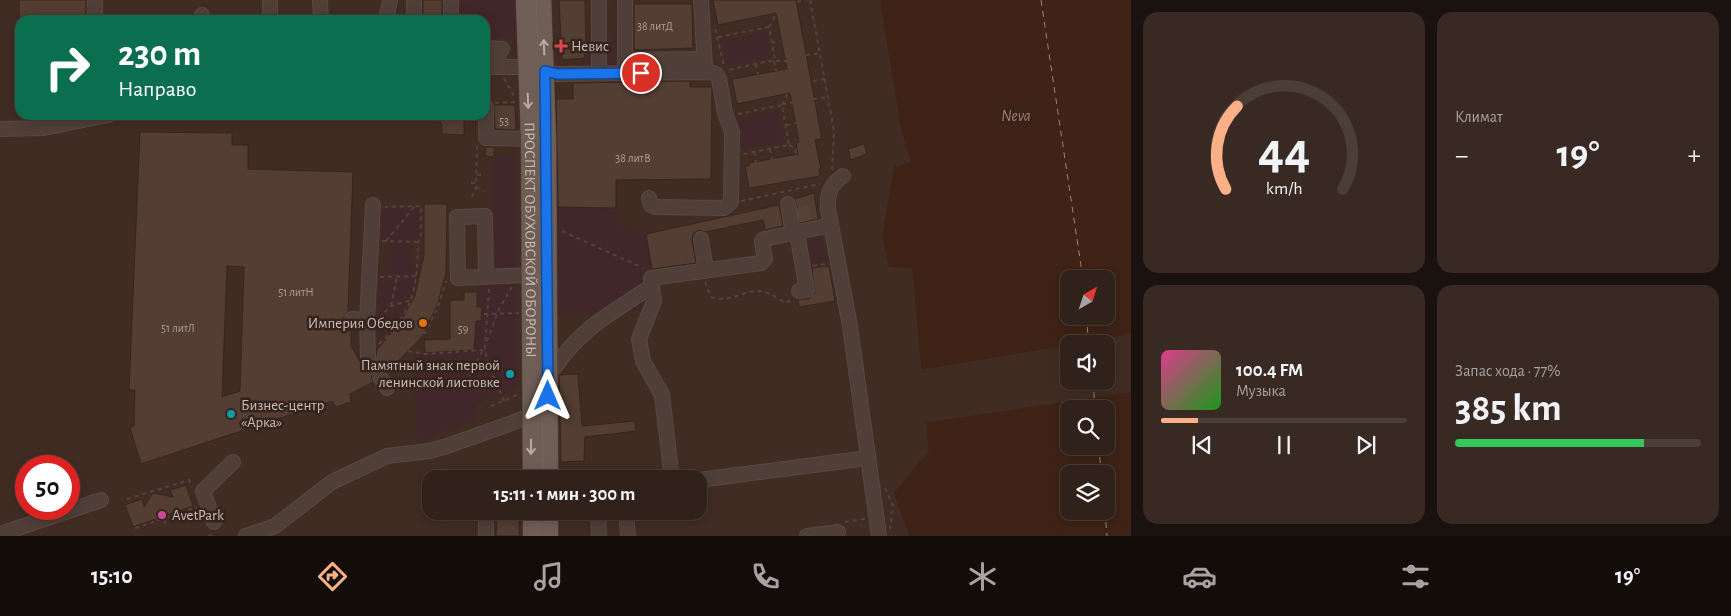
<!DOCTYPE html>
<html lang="ru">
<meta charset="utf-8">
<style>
body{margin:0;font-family:"Alegreya Sans",sans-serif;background:#382923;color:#f1f3f6;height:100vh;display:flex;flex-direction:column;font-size:19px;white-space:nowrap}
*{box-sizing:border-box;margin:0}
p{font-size:16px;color:#a8a3a2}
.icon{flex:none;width:28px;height:28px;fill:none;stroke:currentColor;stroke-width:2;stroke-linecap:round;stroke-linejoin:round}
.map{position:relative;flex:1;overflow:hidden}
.sheet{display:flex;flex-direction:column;gap:12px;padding:12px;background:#1a120e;width:600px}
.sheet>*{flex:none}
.banner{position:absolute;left:15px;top:15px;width:475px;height:105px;border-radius:15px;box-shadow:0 2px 12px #0003,0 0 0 1px #4b3e39;background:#0b6e4f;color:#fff;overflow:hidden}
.needle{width:32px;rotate:39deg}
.controls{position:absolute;left:1060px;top:270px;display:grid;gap:10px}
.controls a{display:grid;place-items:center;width:55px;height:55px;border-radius:10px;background:#30211a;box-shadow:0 2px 12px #0003,0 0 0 1px #4b3e39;font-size:25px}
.speed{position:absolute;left:15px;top:455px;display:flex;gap:10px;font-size:25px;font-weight:700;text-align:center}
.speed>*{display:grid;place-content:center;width:65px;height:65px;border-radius:50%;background:#30211a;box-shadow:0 2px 12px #0003,0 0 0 1px #4b3e39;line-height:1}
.speed .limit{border:8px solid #d22;background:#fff;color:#111}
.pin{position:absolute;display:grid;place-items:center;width:42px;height:42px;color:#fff;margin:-21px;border:2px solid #fff;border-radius:50%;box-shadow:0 1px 5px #0007}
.me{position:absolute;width:55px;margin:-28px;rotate:0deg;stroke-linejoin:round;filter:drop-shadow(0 0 4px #0008)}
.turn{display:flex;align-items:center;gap:18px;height:105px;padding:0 20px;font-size:22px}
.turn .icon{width:65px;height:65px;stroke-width:2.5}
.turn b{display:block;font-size:35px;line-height:42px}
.big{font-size:38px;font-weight:600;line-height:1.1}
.sheet .widget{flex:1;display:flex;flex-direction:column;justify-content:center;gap:8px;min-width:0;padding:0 18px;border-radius:15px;background:#382923}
.sheet .dial{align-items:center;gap:0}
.dial svg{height:130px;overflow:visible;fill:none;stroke:#4b3e39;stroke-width:7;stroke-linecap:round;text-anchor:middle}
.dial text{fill:#f1f3f6;stroke:none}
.song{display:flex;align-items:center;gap:15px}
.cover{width:60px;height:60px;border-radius:8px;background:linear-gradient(135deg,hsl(330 70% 55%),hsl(120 70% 35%))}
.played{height:5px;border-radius:2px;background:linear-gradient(90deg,#fcb087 15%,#4b3e39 15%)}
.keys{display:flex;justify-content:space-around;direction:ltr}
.heat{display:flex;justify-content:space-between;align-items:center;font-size:28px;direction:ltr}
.charge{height:8px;border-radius:4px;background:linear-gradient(90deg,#34c759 77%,#4b3e39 0)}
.sheet .tiles{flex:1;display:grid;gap:12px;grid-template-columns:repeat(2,1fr)}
.trip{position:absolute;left:422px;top:470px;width:285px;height:50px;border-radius:15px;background:#30211a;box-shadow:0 2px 12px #0003,0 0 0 1px #4b3e39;font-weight:600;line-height:50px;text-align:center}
.tab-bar{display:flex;height:80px;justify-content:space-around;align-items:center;background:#130d0a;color:#a8a3a2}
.tab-bar .icon{width:35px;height:35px}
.tab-bar .on{color:#fcb087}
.tab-bar b{font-size:22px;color:#f1f3f6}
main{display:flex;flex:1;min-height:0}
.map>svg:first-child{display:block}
</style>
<main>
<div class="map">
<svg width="1131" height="536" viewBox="0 0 1131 536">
<rect width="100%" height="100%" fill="#402c23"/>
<g fill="#41262a">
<path d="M456,0H515V58L512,57V38L485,39V20H456Z"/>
<path d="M614,0H621V65H609V60H618V54H611C606,40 627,26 614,0Z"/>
<path d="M766,32L771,58L727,65L723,41Z"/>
<path d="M590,38H594L592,44L594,65H584V60H586L590,51Z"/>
<path d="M779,110L785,142L741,149L740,137L742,136V131H740L737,120Z"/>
<path d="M513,144H516L518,270H489L490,160H494V157H513Z"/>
<path d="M555,207L615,208L616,224L646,234L652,270L646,271L650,300L644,309L556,315Z"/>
<path d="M419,208L420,238L390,239L414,209Z"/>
<path d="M382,209H411L386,239H381Z"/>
<path d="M821,235L826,261L810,264L806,238Z"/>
<path d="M407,243L414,248L412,272L409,275H388V244Z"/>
<path d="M395,279L391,299L386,304L387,308L378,317L379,280Z"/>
<path d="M398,279H416L409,299L398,302L394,299Z"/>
<path d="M517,284L518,385C508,394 483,397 477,405C473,409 474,416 474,421L417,440L414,355L475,351L478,322H483V306L479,305L478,285Z"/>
<path d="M408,302L401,316L385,336L379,335L377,331L378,321L389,310H394L398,305Z"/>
</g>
<path fill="#3e2316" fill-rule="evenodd" d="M880,0H1131V536H909L894,493L929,451L912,268L889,267L882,237L894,167L911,162L901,129ZM1069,279H1106V316H1069ZM1069,344H1106V381H1069ZM1069,409H1106V446H1069ZM1069,474H1106V511H1069Z"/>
<path fill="#402c23" d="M1131,334V392L924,423L919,370L1069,345V381H1106V344H1074Z"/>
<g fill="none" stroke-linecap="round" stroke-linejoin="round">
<g stroke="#aa7f6c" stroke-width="1" stroke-dasharray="6 5" stroke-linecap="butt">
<path d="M1041,0L1083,279"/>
<path d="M1086,316L1089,344"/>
<path d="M1093,381L1095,409"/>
<path d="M1099,446L1101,474"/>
<path d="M1105,511L1107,536"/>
</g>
</g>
<g fill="#543d32" stroke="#36261f" fill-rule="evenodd">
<rect x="19" y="0" width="67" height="20"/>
<rect x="423" y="0" width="19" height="20"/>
<path d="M559,0H585L586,49L584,58L562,60Z"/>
<path d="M713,0H796L821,134V139L815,140L821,169H819L820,176L749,188L745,166H749V163L798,154L796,143L799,142L790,93L737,104L732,79L787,69L776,13L718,25Z"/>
<path d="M634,4H692L693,48L634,50Z"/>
<path d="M690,81V87H712L711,179L616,180V208L558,207L556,99H573V83Z"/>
<path d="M494,105H515L516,130L495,129Z"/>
<path d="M442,115H464V135L442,134V124H440Z"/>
<path d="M140,132L232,133V145H248V169L353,172L348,311L343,319L347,331H351V346L360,362L368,366L375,362L377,350L403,318L415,295L424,255V204H447L446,272L438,303L422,337L387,372L380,368L375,370L371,377L373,382L350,394L351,402L336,407L332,401L141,464L130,428L134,426L135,390H129ZM227,266L244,267L240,391L222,397Z"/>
<path d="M864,144L867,154L851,160L848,149Z"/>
<path d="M486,147H494V157L485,156Z"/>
<path d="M814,193L818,219L800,223L795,199Z"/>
<path d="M779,205L783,226L765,230L763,220L705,232L699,230L693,234L692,240L696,263L652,269L646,234Z"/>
<path d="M829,266L835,301L799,307L798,299H809L815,293L812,268Z"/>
<path d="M464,292H477V307H482L481,321H476L474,350L425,353L424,340L450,339V300H464Z"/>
<path d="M578,374L582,426L635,421L636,431L585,437L584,461L561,462L559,375Z"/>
<path d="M186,485L193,506L133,527L125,505L142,499L144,507L153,493L173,497L170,490Z"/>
<path d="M497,511H519V536H496Z"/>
</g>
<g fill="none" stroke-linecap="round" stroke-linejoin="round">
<g stroke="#554239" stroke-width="14" stroke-dasharray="14 7" stroke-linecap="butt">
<path d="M797,216L817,211"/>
<path d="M368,357L380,377"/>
</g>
<g stroke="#584941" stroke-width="16">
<g id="minor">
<path d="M95,0V20"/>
<path d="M270,0V20"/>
<path d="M320,0L321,20H323"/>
<path d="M414,0V20"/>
<path d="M451,0V20"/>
<path d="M599,0V73"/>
<path d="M625,0V69"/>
<path d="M701,0L705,67"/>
<path d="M202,15V20"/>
<path d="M386,20L390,0"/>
<path d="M485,48L502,49"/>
<path d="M625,60L704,59"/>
<path d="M485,67H526L557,74L710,72L716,74L719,79L725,113L732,132L731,202L724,208L655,207L651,205L649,198"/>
<path d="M502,67L497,56L502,49"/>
<path d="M486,107V138L530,139"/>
<path d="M0,129L44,128L108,115"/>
<path d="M843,176C830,185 827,194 828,209L850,326L879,536"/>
<path d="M788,204L793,234"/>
<path d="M797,233L807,290L799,291"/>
<path d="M701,239L706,270"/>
<path d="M486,277L485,216L457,217L458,278C486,277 513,275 541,275"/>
<path d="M652,286L651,278L761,263L765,259L762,242L764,239L831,225"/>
<path d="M352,319L367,320"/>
<path d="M368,357L367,320L373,205"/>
<path d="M547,367H555C582,327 613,312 652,286L654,301L639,339L643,361L662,395L672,479"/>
<path d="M380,377L387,388"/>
<path d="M699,480L868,458"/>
<path d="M486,511V536"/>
<path d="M598,511L599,536"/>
<path d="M626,511L628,536"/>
<path d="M214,522L203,491L233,462"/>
<path d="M0,534L101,500"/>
<path d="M246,536L275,526L332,482L387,456L429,451L447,446L540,413"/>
<path d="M807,536L838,532"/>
</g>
</g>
<g stroke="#584941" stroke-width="19">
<g id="major">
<path id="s1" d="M525,0L530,139L532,479"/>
<path d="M542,0L547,139L549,479"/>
<path d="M532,511V536"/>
<path d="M549,511V536"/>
</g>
</g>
<g stroke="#583f43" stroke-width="2" stroke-dasharray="4 4" stroke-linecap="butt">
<path d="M810,0L834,131L832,170"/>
<path d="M797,2L804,0"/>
<path d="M769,27L774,19L773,11"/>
<path d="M715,29L724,66"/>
<path d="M718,37L769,27L775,60L727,70"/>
<path d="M772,43L781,41"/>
<path d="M806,55L820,53"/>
<path d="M774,61L776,71"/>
<path d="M776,61H788"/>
<path d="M756,64L758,74"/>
<path d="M504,78L514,96"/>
<path d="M813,81L825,79"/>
<path d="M813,99L828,97"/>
<path d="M495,103L516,102"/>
<path d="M782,104L795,102"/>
<path d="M782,105L789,90"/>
<path d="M738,114L782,105L789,145L743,154"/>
<path d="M786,125L796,123"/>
<path d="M789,145L797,149"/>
<path d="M770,149L772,159"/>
<path d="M795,150L796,157"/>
<path d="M754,152L756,162"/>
<path d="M477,175H483"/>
<path d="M471,183H476"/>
<path d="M476,187L484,191"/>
<path d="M472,197L476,187L477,145"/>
<path d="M741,201L820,184"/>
<path d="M562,231L643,268"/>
<path d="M382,241L418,242"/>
<path d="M386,241L415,206"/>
<path d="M813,266L826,264"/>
<path d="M380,277L418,276"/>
<path d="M705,282L711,297C735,304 744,287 765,292C772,294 779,299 785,303L791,300"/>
<path d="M489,289L485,346L487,362L504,401"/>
<path d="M391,306L397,277"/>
<path d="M484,314L519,313"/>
<path d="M379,318L391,306L411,300"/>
<path d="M423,333H425L437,309L446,281"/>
<path d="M487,341L499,309L512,287"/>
<path d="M379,344C414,312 417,288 418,242L421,239V206L385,207"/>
<path d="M408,351L425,354L483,350"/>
<path d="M469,376L484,348"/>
<path d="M491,406L517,395"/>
<path d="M885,488L893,506L890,529"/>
<path d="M127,499L189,480L192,487"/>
<path d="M156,520L173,515"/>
<path d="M164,520L167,526"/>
<path d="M845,522L865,519"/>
<path d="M135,528L197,507"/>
<path d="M208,536L215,534"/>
</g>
<use href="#minor" stroke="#4f3f38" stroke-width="14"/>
<use href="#major" stroke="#6f5e56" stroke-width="18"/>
<g stroke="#77635a" stroke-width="1">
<path d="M536,0L540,118L543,479"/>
<path d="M538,511V536"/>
</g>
</g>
<defs><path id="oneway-shaft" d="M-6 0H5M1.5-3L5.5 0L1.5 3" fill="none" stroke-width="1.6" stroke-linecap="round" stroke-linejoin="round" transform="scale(1.25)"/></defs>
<g stroke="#b8a9a1">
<use href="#oneway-shaft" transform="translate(544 47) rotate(-92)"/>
<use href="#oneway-shaft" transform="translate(528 101) rotate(88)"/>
<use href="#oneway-shaft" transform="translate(531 447) rotate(90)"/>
</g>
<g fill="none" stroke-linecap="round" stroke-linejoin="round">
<g stroke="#114b97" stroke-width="12">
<path id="route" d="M548,396L545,71L557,74L641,73"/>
</g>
<use href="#route" stroke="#1a73e8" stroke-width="9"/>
</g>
<path fill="#e0444e" stroke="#34241d" stroke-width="2" d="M558.5 38.5h5v5h5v5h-5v5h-5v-5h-5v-5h5z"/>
<circle fill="#e8710a" stroke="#34241d" stroke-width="2" cx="423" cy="323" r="5"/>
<g fill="#0f9aa8" stroke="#34241d" stroke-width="2">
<circle cx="510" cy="374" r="5"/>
<circle cx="231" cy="414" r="5"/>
</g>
<circle fill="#d1479c" stroke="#34241d" stroke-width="2" cx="162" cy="515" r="5"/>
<g text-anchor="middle" stroke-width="5" stroke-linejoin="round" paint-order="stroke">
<g font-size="12" fill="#ab9b92">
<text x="655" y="30">38 литД</text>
<text x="504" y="125">53</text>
<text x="633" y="162">38 литВ</text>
<text x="296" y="296">51 литН</text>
<text x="178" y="332">51 литЛ</text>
<text x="463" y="333">59</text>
</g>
<g font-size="15" fill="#cabcb4" stroke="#34241d" text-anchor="start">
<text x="571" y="51">Невис</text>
<text x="413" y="328" text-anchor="end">Империя Обедов</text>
<text x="500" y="370" text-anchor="end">Памятный знак первой<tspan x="500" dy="17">ленинской листовке</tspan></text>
<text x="241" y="410">Бизнес-центр<tspan x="241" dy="17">«Арка»</tspan></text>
<text x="172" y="520">AvetPark</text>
</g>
<g font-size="15" fill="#cabcb4" stroke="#34241d">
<text dy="5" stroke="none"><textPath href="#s1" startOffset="240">ПРОСПЕКТ ОБУХОВСКОЙ ОБОРОНЫ</textPath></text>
</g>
<g font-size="16" font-style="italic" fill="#aa7f6c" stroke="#34241d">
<text x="1016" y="121">Neva</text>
</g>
</g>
</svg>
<div class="controls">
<a><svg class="needle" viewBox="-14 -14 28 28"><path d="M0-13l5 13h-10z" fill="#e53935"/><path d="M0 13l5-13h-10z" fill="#a8a3a2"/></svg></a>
<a><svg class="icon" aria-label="sound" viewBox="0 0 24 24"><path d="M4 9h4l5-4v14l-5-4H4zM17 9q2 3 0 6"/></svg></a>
<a><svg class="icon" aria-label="search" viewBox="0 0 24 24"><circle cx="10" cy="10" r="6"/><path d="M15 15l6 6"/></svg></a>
<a><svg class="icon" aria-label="layers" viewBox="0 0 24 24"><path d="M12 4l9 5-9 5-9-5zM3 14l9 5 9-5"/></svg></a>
</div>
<div class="speed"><div class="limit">50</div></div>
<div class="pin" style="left:641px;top:73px;background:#d93025"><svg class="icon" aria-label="arrive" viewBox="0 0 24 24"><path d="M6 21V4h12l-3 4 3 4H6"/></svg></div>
<svg class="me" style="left:548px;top:396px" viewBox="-20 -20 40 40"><path d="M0-17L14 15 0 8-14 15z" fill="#1a73e8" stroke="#fff" stroke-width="4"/></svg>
<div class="trip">15:11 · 1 мин · 300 m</div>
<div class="banner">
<div class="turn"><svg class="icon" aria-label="right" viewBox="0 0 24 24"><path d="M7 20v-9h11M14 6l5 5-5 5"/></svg><div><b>230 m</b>Направо</div></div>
</div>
</div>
<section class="sheet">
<div class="tiles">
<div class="widget dial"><svg viewBox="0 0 100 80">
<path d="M14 69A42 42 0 1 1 86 69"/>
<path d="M14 69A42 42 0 0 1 21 18" stroke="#fcb087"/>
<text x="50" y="56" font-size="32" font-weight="700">44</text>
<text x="50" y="72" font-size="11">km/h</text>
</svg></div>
<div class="widget"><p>Климат</p>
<div class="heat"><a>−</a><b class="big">19°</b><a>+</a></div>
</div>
<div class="widget">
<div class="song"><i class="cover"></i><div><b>100.4 FM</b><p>Музыка</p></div></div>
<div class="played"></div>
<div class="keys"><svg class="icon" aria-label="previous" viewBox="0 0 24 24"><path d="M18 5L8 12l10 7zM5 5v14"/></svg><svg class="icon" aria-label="pause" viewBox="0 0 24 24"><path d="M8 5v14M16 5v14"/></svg><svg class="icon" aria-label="next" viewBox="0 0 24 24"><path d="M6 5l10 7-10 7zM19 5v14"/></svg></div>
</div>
<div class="widget"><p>Запас хода · 77%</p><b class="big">385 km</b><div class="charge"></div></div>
</div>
</section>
</main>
<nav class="tab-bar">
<b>15:10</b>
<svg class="icon on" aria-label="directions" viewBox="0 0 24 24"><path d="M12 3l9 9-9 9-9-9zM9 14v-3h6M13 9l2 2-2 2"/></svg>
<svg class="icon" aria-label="music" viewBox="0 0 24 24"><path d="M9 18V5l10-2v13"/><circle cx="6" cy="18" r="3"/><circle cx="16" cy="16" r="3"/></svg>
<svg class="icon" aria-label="phone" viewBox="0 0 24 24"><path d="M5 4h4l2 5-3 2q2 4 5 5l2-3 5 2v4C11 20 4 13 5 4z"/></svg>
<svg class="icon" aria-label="climate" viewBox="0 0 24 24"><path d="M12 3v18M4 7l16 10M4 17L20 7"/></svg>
<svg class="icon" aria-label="car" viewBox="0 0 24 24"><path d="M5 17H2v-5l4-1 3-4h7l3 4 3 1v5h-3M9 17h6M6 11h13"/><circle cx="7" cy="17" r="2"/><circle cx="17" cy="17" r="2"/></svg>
<svg class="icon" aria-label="filters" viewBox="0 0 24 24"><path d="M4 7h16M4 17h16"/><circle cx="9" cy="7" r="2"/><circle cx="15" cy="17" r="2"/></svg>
<b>19°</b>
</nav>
